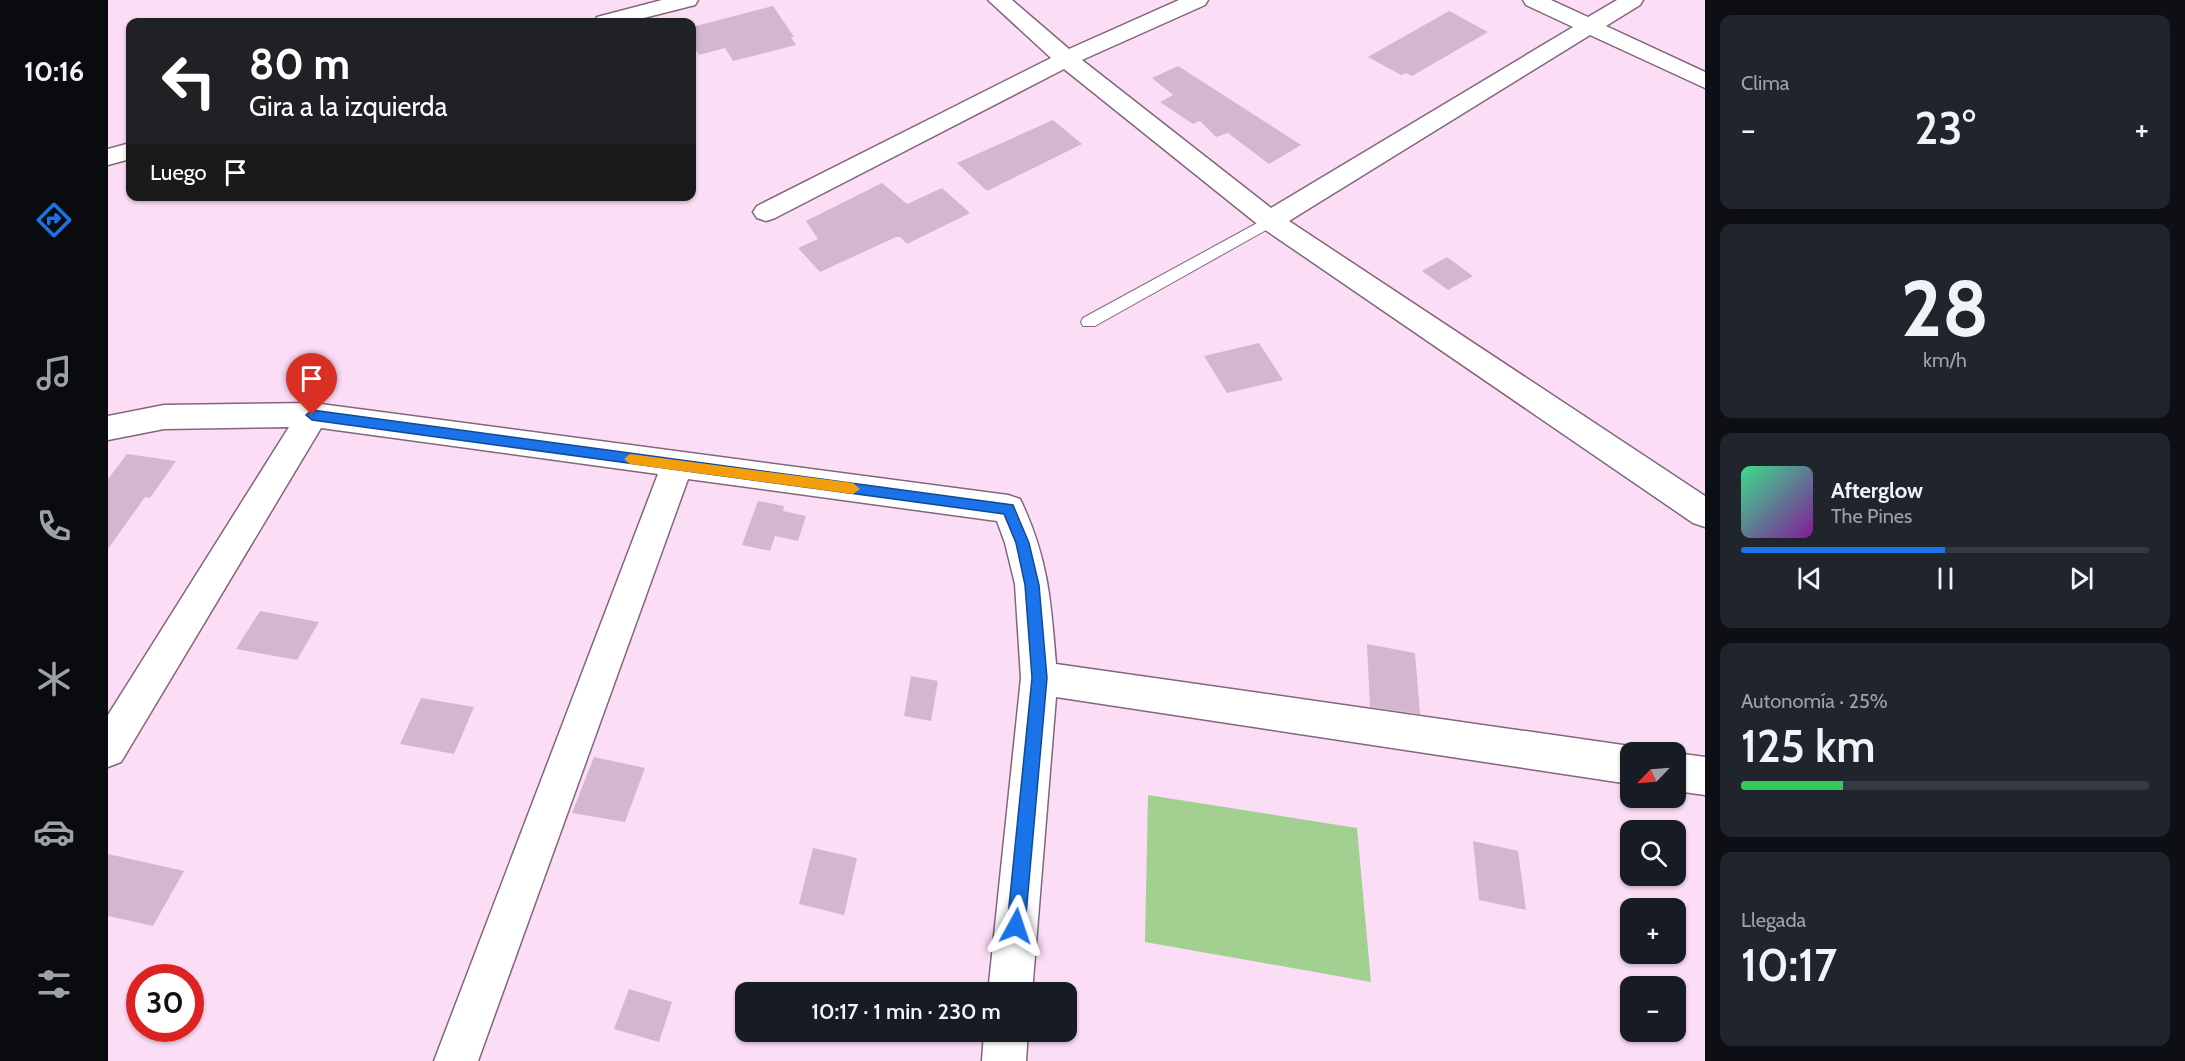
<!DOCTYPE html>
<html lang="es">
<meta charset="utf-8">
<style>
body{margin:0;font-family:Cabin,sans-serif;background:#20242c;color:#f1f3f6;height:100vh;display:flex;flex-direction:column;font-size:22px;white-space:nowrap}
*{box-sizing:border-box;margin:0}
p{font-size:20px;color:#9ea1a6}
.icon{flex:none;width:33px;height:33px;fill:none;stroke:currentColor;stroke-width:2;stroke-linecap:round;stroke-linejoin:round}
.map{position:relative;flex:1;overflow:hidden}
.sheet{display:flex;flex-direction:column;gap:15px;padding:15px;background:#0d0f14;width:480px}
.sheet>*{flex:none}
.hud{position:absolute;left:18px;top:18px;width:570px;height:183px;border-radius:12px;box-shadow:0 2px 4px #0004;background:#202124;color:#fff;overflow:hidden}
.needle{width:39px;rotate:245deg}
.controls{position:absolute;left:1512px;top:742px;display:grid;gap:12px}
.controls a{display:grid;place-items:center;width:66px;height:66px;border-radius:12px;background:#171b24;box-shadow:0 2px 4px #0004;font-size:30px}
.speed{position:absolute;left:18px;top:964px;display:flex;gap:12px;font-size:30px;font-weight:700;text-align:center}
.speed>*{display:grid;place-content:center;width:78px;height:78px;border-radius:50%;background:#171b24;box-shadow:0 2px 4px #0004;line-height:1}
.speed .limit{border:9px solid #d22;background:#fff;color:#111}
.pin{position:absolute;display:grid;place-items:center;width:51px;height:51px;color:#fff;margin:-62px -26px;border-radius:50% 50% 50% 0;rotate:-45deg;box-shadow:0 0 6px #0007}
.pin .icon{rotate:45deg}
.me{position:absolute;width:66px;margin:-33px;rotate:5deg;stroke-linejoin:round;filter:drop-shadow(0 0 4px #0008)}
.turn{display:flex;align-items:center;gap:21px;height:126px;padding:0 24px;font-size:27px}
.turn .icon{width:78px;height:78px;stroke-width:2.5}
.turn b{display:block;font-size:42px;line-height:51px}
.then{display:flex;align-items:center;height:57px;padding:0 24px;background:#0003;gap:12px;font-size:22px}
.big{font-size:45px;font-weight:600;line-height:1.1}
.sheet .tile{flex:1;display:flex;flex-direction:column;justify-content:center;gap:9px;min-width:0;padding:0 21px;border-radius:12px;background:#20242c}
.sheet .dial{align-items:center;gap:0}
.dial b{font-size:78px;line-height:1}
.song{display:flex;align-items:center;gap:18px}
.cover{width:72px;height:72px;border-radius:9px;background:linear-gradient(135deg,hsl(150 70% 55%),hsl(290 70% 35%))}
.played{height:6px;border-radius:3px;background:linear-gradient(90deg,#1a73e8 50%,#363941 50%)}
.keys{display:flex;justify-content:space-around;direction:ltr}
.heat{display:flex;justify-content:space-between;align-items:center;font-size:33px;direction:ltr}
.charge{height:9px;border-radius:4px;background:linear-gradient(90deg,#34c759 25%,#363941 0)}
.trip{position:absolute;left:627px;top:982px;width:342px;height:60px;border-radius:12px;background:#171b24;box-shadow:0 2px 4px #0004;font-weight:600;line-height:60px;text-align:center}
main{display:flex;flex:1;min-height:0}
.tabs{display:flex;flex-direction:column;width:108px;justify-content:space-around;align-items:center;background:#090b0e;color:#9ea1a6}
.tabs .icon{width:42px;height:42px}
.tabs .active{color:#1a73e8}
.tabs b{font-size:27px;color:#f1f3f6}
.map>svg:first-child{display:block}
</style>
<main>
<nav class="tabs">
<b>10:16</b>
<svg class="icon active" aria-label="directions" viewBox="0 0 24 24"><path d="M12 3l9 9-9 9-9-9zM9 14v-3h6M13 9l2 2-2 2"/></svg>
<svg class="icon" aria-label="music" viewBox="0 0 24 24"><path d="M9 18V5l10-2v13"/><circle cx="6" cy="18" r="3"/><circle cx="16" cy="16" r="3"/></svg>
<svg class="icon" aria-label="phone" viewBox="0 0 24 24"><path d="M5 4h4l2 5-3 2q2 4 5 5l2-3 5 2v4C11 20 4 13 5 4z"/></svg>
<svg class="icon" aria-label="climate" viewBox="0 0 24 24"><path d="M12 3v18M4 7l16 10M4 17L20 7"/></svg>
<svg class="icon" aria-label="car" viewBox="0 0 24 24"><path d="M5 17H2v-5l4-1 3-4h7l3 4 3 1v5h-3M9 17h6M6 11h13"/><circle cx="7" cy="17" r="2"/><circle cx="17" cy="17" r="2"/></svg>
<svg class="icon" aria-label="filters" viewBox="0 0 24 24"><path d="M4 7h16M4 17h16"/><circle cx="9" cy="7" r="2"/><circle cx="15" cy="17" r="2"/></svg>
</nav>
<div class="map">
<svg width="1597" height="1061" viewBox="0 0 1597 1061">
<rect width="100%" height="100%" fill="#fcddf6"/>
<path fill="#a2d090" d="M1040,795L1249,828L1263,982L1037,942Z"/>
<g fill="#d5b6cf">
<path d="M665,6L686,37H683L688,45L625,61L617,48L591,55L584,44V27Z"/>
<path d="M1341,11L1380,32L1304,76L1298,73L1293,75L1260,57Z"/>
<path d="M1070,66L1193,145L1161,164L1120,133L1108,137L1092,121L1085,124L1052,102L1065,95L1044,78Z"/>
<path d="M945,120L974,144L879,191L849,163Z"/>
<path d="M774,183L799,204L834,188L862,213L799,244L792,237H788L712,272L690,248L710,239L698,221Z"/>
<path d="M1339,257L1365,276L1340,290L1314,271Z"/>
<path d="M1151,343L1175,380L1119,393L1096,356Z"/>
<path d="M19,454L68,461L42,498L37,497L0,549V479Z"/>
<path d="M650,501L676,506L675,511L698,516L690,541L667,536L662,551L634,545Z"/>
<path d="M152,611L211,622L189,660L128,649Z"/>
<path d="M1259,644L1307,653L1312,714L1262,707Z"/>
<path d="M803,676L830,681L823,721L796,716Z"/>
<path d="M313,698L366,707L346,754L292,744Z"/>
<path d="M486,757L537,768L517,822L464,813Z"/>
<path d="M1365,841L1410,851L1418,910L1371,900Z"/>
<path d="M705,848L749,858L736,915L691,904Z"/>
<path d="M0,854L76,871L45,926L0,916Z"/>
<path d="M521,989L564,1002L551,1042L506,1029Z"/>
</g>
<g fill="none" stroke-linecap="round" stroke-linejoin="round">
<g stroke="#81667c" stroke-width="2">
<path id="service" d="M1162,216L1167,217L1170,221L1167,225L987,326H975L973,322L975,318Z"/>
</g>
<g stroke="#81667c" stroke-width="3">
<g id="minor">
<path d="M880,0H904L961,49L1071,0H1100L1097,5L974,60L1163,208L1465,27L1418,5L1415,0H1443L1480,17L1509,0H1535L1532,5L1498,26L1597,72V88L1482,35L1181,221L1597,496V527L1585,523L1153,227L956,69L667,218L658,221L649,218L645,212L649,206L943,58Z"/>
<path d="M205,403L900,495L912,499C940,557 943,601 948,664L1522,746L1536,753H1522V784L948,697L924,993H880L913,678L907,584L897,543L889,521L580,479L370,1061H326L550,474L213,428L13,762L0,767V715L181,427L56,429L0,440V416L56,405Z"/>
<path d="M1568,753L1597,757V795L1568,791Z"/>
<path d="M876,1032H920L918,1061H874Z"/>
</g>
</g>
<g stroke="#81667c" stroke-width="3">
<g id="tertiary">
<path d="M554,0H590L587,5L520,22H486L489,17Z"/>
<path d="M22,143V159L0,165V149Z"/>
</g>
</g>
<use href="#service" fill="#fff" fill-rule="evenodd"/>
<use href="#minor" fill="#fff" fill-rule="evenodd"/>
<use href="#tertiary" fill="#fff" fill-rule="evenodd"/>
</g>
<path fill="#1a73e8" stroke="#114b97" stroke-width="1.5" d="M204,410L905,505L921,543L931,585L939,678L917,926L914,932L908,934L902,932L899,926L924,678L917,585L908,543L896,514L204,420L198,415Z"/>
<path fill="#f59e0b" d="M522,454L745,483L752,489L745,494L522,464L516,459Z"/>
</svg>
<div class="controls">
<a><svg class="needle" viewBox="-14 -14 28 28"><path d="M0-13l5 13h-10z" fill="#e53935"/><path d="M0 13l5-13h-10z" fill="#9ea1a6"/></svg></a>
<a><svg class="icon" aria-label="search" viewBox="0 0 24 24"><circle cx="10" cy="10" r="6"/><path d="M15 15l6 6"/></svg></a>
<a>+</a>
<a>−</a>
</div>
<div class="speed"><div class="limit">30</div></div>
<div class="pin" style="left:204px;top:415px;background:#d93025"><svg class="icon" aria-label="arrive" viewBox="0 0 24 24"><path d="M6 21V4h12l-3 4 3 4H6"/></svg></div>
<svg class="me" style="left:908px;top:926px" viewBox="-20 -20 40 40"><path d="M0-17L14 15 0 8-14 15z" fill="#1a73e8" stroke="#fff" stroke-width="4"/></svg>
<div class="trip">10:17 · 1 min · 230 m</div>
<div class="hud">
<div class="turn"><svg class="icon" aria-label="left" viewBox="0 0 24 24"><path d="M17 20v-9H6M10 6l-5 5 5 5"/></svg><div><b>80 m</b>Gira a la izquierda</div></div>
<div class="then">Luego<svg class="icon" aria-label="arrive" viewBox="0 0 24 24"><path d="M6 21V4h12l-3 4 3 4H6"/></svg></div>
</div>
</div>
<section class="sheet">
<div class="tile"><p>Clima</p>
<div class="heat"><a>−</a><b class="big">23°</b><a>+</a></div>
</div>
<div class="tile dial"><b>28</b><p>km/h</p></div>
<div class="tile">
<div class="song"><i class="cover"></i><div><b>Afterglow</b><p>The Pines</p></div></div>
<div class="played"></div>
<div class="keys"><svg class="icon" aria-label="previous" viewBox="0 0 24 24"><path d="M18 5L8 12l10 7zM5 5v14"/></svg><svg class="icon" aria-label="pause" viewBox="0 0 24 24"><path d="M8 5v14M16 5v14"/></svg><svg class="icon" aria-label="next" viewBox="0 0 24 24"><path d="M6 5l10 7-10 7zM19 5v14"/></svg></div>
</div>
<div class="tile"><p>Autonomía · 25%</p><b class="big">125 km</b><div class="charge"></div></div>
<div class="tile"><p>Llegada</p><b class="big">10:17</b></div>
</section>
</main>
